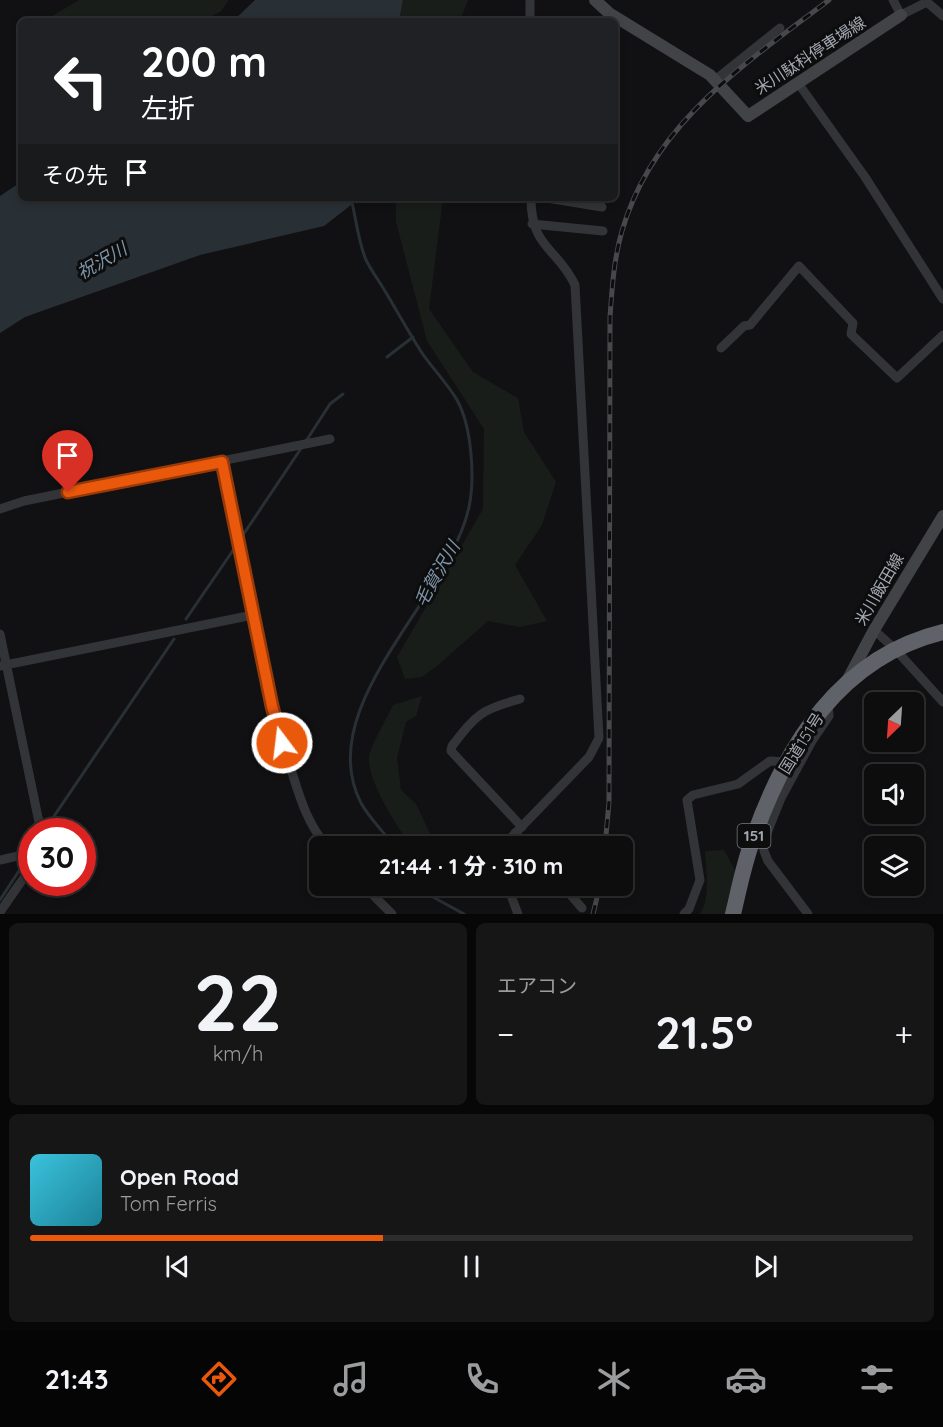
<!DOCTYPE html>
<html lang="ja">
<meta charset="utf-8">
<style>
body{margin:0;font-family:Quicksand,"Noto Sans JP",sans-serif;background:#161617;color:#f1f3f6;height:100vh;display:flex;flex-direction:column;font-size:22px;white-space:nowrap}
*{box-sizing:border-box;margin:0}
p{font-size:20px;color:#9a9c9e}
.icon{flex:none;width:33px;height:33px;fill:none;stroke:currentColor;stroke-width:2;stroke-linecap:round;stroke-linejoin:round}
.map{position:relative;height:914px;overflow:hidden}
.drawer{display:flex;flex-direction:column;gap:9px;padding:9px;background:#070708;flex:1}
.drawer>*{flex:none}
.banner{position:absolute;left:18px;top:18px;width:600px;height:183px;border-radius:9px;box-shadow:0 3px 9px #0003,0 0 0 2px #2d2d2e;background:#202124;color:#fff;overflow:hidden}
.needle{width:39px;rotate:205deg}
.controls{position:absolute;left:864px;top:692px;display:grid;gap:12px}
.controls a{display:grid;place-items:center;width:60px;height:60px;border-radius:9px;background:#0d0d0e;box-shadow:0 3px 9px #0003,0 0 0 2px #2d2d2e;font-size:30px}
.speed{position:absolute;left:18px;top:818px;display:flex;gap:12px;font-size:30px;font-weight:700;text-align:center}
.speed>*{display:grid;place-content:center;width:78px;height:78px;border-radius:50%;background:#0d0d0e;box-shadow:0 3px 9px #0003,0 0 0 2px #2d2d2e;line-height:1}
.speed .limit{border:9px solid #d22;background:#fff;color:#111}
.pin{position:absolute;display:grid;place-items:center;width:51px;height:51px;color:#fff;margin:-62px -26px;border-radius:50% 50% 50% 0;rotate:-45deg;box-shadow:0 0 6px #0007}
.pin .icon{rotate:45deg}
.me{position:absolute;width:66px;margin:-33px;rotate:345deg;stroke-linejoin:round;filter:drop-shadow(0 0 4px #0008)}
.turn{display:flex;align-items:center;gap:21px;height:126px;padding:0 24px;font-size:27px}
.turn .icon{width:78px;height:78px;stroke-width:2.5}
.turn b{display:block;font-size:42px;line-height:51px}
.then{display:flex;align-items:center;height:57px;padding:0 24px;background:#0003;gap:12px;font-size:22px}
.big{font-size:45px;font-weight:800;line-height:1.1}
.drawer .tile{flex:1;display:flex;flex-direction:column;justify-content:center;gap:9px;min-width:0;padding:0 21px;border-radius:9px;background:#161617}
.drawer .dial{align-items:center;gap:0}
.dial b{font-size:78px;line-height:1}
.song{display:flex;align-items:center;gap:18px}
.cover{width:72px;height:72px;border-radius:9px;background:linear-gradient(135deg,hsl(190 70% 55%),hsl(190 70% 35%))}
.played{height:6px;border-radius:3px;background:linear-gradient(90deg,#ea580c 40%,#2d2d2e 40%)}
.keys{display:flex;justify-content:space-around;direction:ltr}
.heat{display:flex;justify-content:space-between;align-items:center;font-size:33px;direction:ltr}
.drawer .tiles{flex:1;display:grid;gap:9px;grid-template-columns:1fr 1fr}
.tile:last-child{grid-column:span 2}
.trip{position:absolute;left:309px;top:836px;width:324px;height:60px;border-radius:9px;background:#0d0d0e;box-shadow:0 3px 9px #0003,0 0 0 2px #2d2d2e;font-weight:800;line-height:60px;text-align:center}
.tabs{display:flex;height:96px;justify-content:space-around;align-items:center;background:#050506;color:#9a9c9e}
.tabs .icon{width:42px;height:42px}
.tabs .selected{color:#ea580c}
.tabs b{font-size:27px;color:#f1f3f6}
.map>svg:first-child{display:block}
</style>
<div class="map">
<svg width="943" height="914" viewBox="0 0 943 914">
<rect width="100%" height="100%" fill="#111113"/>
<g fill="#181d19">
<path d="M79,0H229L221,11L204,21H44Z"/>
<path d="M403,0H468L460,21H399Z"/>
<path d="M396,198H443L429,309L473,372L518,398L524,432L556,482L542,525L515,565L547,621L520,627L488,621L437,666L422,677L405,679L397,657L483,509L484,429L427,341L396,222Z"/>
<path d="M422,696L416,716L406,722L397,758L401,790L416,804L436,846H411C397,826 367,781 369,757C370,747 388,716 393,705Z"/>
<path d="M724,850L736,872L727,902L740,914H700C711,897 706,871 705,851Z"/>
</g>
<g fill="#293035">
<path d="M255,0H403L399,21H233Z"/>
<path d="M21,182V198H360L324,226L200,255L25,317L0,333V196Z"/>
</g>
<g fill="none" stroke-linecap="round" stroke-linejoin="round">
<g stroke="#293035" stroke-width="3">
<path d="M351,198C356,218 358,241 366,260C371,270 379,281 385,291C397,311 409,333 422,353C433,369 447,383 457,400C472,427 475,478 469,507C450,598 311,706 361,803C369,818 384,832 394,846"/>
<path d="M387,357L413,337"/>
<path d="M306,441L330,404L343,394"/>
<path d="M239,541L302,447"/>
<path d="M186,619L236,546"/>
<path d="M44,831L174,639"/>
<path d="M420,885L433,897L464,914"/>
<path d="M0,900L32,851"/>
</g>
<g stroke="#333437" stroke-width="9">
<path d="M530,0V21"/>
<path d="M893,0L901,15L927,2L943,16"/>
<path d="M715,80L780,28"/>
<path d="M798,83L865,177L943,299"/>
<path d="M547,198L602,207"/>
<path d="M532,224L603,231"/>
<path d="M721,348L744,326L750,325L799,266L853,323L851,334L897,378L943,335"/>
<path d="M222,462C242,561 257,663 288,760C298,790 305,822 327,846"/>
<path d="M0,509L24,501L330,439"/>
<path d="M874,630L895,649L943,702"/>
<path d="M0,634L40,827L37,831"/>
<path d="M0,666L253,615"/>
<path d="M520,699C480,710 477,714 452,746L451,751L522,827"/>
<path d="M515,833L527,846"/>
<path d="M503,846L589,757L599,738L575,285C557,247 531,249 531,198"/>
<path d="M0,860L22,855L32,840"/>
<path d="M363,885L392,914"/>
<path d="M507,885L518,914"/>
<path d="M562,885L582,908"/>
<path d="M0,912L32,866"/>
<path d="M684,914L689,909L700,880L687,800L693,795L738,784L770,761L787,762"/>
<path d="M808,914L768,861L764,851L763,843L781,798L812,741L829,716L828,704"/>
</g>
<g stroke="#414347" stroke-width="12">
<path d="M595,0L609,13L710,75L748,116L901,15"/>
<path d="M848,679L874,630L943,516"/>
</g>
<path stroke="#5f6268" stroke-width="16" d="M733,914C739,889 744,863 753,839C786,745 840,657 943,632"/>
<g stroke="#46484c" stroke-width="5">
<g id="rail">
<path d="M605,846L609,802L610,317C612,288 614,258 622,231C653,123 745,64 829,0"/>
<path d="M593,914L600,885"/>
</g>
</g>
<use href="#rail" stroke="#0d0d0e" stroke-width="3" stroke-dasharray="9" stroke-linecap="butt"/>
</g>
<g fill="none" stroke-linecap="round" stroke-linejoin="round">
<g stroke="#983908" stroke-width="15">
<path id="route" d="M68,492L222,462L272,706L282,743"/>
</g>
<use href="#route" stroke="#ea580c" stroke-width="10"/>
</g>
<g text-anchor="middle" stroke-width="6" stroke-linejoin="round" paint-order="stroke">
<rect fill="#0d0d0e" stroke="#777a81" stroke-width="1.5" x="737.5" y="824" width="33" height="24" rx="4.5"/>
<g font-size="15" font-weight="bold" fill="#a4a8b2">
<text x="754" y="841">151</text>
</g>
<g font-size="16" fill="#a4a8b2" stroke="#0d0d0e">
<text transform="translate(810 55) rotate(-33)" y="6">米川駄科停車場線</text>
<text transform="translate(879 589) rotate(-60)" y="6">米川飯田線</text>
<text transform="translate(801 743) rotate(-58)" y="6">国道151号</text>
</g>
<g font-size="18" font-style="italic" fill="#7e95aa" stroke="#0d0d0e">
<text transform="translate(102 261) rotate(-30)" y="6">祝沢川</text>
<text transform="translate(437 574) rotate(-60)" y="6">毛賀沢川</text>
</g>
</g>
</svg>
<div class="controls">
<a><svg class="needle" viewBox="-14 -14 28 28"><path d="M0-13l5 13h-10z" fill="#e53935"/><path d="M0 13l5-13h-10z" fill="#9a9c9e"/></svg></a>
<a><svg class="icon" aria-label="sound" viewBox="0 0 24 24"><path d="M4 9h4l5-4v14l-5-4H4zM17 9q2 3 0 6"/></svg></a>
<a><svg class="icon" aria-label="layers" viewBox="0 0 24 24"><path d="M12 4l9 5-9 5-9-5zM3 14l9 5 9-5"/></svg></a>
</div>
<div class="speed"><div class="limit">30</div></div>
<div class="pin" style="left:68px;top:492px;background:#d93025"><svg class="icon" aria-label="arrive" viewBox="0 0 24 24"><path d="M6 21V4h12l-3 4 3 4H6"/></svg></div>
<svg class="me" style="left:282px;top:743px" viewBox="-20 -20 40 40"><circle r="17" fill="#ea580c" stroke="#fff" stroke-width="3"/><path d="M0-11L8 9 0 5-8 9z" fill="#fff"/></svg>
<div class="trip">21:44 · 1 分 · 310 m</div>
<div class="banner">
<div class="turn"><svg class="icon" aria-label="left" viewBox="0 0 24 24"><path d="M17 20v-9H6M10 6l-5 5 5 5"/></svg><div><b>200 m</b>左折</div></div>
<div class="then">その先<svg class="icon" aria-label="arrive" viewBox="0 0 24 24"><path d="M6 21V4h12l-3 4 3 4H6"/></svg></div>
</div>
</div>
<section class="drawer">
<div class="tiles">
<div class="tile dial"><b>22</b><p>km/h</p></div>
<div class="tile"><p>エアコン</p>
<div class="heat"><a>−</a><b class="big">21.5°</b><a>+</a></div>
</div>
<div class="tile">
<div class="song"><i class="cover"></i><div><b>Open Road</b><p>Tom Ferris</p></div></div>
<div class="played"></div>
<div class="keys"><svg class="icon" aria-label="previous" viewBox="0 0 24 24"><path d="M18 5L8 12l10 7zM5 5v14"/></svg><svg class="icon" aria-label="pause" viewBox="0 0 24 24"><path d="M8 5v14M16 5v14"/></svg><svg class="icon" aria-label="next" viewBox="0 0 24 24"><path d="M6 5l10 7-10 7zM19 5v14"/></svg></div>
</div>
</div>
</section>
<nav class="tabs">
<b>21:43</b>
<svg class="icon selected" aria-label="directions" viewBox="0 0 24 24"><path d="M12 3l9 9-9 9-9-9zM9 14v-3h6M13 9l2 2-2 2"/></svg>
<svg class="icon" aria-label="music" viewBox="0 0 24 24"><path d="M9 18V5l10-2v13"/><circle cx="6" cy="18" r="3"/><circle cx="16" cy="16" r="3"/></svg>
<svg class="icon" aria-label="phone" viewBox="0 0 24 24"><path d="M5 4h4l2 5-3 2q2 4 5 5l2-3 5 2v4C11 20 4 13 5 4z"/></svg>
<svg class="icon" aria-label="climate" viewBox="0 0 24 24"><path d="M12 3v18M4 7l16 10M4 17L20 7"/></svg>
<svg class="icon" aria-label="car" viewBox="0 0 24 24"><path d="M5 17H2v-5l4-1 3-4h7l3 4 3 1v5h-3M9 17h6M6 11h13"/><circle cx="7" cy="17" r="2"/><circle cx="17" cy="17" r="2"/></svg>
<svg class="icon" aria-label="filters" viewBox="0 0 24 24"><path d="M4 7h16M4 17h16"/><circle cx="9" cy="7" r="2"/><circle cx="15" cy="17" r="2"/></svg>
</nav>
